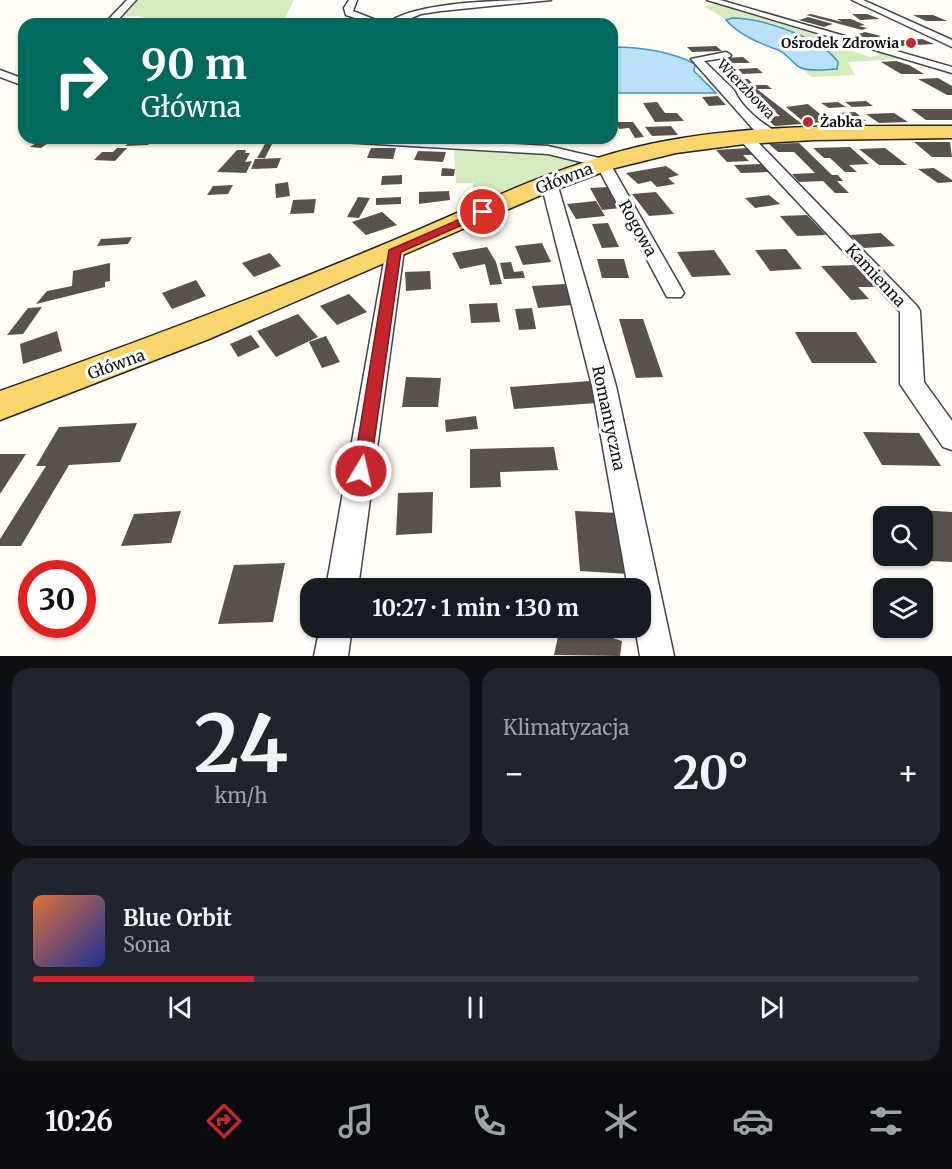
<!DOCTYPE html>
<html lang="pl">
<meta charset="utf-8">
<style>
body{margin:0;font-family:Merriweather,serif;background:#20242c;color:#f1f3f6;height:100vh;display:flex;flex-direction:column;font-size:22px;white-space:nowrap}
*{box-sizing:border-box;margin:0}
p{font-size:20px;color:#9ea1a6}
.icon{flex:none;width:33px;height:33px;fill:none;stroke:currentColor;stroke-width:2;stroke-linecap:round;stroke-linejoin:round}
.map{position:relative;height:656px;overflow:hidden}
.sheet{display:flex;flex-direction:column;gap:12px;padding:12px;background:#0d0f14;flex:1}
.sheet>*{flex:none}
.top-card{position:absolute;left:18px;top:18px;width:600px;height:126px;border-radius:18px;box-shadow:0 2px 4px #0004;background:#00695c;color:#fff;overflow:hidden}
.tools{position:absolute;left:873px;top:506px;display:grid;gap:12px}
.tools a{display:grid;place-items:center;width:60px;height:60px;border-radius:12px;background:#171b24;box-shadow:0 2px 4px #0004;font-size:30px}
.speed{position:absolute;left:18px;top:560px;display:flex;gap:12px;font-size:30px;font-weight:700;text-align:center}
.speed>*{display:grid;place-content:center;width:78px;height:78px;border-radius:50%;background:#171b24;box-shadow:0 2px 4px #0004;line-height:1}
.speed .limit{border:9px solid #d22;background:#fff;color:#111}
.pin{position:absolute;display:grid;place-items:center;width:51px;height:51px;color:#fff;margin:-26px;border:3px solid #fff;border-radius:50%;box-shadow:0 2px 6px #0007}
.me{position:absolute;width:66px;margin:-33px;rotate:9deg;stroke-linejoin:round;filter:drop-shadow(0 0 4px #0008)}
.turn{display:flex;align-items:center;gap:21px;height:126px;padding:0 24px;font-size:27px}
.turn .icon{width:78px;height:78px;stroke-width:2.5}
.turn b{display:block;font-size:42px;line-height:51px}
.big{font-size:45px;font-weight:700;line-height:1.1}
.sheet .card{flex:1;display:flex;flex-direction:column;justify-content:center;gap:9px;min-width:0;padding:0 21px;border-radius:18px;background:#20242c}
.sheet .dial{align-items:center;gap:0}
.dial b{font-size:78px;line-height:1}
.song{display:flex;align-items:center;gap:18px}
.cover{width:72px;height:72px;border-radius:9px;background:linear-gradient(135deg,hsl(20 70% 55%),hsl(230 70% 35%))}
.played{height:6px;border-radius:3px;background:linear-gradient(90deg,#c4262e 25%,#363941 25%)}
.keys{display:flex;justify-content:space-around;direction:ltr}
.heat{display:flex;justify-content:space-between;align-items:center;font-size:33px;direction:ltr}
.sheet .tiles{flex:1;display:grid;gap:12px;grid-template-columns:1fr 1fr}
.card:last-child{grid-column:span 2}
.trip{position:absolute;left:300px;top:578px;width:351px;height:60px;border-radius:18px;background:#171b24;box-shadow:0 2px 4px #0004;font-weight:700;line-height:60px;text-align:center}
.tabs{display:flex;height:96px;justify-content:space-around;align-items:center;background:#090b0e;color:#9ea1a6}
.tabs .icon{width:42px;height:42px}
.tabs .on{color:#c4262e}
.tabs b{font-size:27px;color:#f1f3f6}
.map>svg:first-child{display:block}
</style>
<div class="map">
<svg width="952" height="656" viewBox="0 0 952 656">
<rect width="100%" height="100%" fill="#fffdf5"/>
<g fill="#d5ebbd">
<path d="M136,0H294L282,24H154L158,21L137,16L118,17Z"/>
<path d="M716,4L867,49L856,47L849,50L870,57L879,55L875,51L900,59L848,62L855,75L811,77L802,68L826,71L801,36L742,18L726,20L704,6Z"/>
<path d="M454,149L559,155L570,158L574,163L485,202L475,198L473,183H456Z"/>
</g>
<g fill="#b9e0f7" stroke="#3f96cf" stroke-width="1.5">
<path d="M732,18C761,18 822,38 838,62L837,69C827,70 808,72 799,67C793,63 786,53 778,50C759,43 739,35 726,20Z"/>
<path d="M612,47C640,47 670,51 695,64L694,71L716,93H612Z"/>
</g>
<g fill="#5a524d">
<path d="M811,14L842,22L837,19H851L865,25L859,26L867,28L862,30L806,15Z"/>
<path d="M852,14H867L880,19L860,20Z"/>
<path d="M913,15H933L947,21H926Z"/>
<path d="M808,17L833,24L824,27L799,20Z"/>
<path d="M865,32L881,36L871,39L855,35Z"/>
<path d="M922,39L934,44L901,46L888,41Z"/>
<path d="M716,46L722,51L692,52L687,47Z"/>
<path d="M743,57L750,63H730L724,58Z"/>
<path d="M896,61L909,65L924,74H901L881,62Z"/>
<path d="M757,68L763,73L743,74L738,69Z"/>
<path d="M938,78L952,86V95H947L918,79Z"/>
<path d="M748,79L754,85H767L772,89H757L802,124L775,126L764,117L780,116L763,101L753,102L745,95L741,92L753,90L748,86H737L730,80Z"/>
<path d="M718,96L726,105L709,106L702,97Z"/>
<path d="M866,101L873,106L852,107L845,102Z"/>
<path d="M657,102L665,113H677L684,121L655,122L643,103Z"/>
<path d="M838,102L846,107L829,108L821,103Z"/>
<path d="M808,104L820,114L826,113L837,122L805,123L786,107Z"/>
<path d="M911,109H952V120H926Z"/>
<path d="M855,112L866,121H848L838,113Z"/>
<path d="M894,113L908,122L879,123L866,114Z"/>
<path d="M616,122H633L644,137L635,138L629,128L619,129Z"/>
<path d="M671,126L678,135L652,136L645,127Z"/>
<path d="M44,138L54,139L41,148L30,147Z"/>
<path d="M99,138H123L115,143L94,144Z"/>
<path d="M136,138H156L148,145L125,146Z"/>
<path d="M566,138H588L591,143L570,144Z"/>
<path d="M914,142H950L952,157H932Z"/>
<path d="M799,143L832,175H838L843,181H837L849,193H835L823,181L799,182L792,174L815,173L794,152H778L769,144Z"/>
<path d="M265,144H272L265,158H257Z"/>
<path d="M850,147L869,164L849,165L857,172H845L830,158H824L813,148Z"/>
<path d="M117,148H127L115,161L94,160L102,152H113Z"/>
<path d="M371,148H396L393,159L367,158Z"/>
<path d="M748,148L755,155H743L749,161L727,162L716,150Z"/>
<path d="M885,148L907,165H879L859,149Z"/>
<path d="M237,150H246L245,153H250L245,162L252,161L246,173L217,172Z"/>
<path d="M418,151L446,152L443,162L414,160Z"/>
<path d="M281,158L277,168L251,169L255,159Z"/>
<path d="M762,164L769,172L741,173L734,165Z"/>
<path d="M666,166L679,175L668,178L675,184L657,187L651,181L638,184L626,173Z"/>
<path d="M442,168L455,169L454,176H441Z"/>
<path d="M934,168L952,180V182L938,183L918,169Z"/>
<path d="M402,175V184L381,185L382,176Z"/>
<path d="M288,182L290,196L276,198L275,184Z"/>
<path d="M233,185L228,194L207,195L213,186Z"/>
<path d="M608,187L621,208L602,210L590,188Z"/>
<path d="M449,191L450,200L419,204V192Z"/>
<path d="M656,192L674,214L649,216L632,194Z"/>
<path d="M769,195L780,204L755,208L745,198Z"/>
<path d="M358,197L370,198L359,218L347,217Z"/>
<path d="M401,197V204L376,205V198Z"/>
<path d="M316,199L314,213L290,214L293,200Z"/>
<path d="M596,201L605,216L576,219L567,204Z"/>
<path d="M382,212L397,225L366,235L352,222Z"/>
<path d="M807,215L826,235L797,236L780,216Z"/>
<path d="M608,223L619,247L602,248L592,224Z"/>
<path d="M881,233L895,246L864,248L850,235Z"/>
<path d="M132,237L128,244L97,246L101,239Z"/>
<path d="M542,243L551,262L523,265L515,246Z"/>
<path d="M487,247L496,262L502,284L490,285L485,264L460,269L452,253Z"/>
<path d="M786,249L802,269L770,271L755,250Z"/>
<path d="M714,250L731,275L692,277L677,252Z"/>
<path d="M270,253L281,266L254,277L242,263Z"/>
<path d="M597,259H624L629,278H602Z"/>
<path d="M511,262L514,272L523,271L525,278L504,279L500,263Z"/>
<path d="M110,263V281L105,282V287L36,304L47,291L72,286L73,271Z"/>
<path d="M858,265L877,287H858L869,299L851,300L821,266Z"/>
<path d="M430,271L431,289L406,291L405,272Z"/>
<path d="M196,280L206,296L172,309L162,293Z"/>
<path d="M565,284L572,305L538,308L532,286Z"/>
<path d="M349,294L367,312L337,325L320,306Z"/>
<path d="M497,303L500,322L471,323L469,304Z"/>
<path d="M42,307L23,334L7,335L28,308Z"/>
<path d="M532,308L536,329L519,330L515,309Z"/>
<path d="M298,314L318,337L276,357L257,331Z"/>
<path d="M619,319H643L663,377L636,378Z"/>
<path d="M57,331L62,351L23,364L20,344Z"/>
<path d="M795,332H856L877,363H812Z"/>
<path d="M251,335L260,347L238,357L230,344Z"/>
<path d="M326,336L340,362L322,368L309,342Z"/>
<path d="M406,377L441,378L438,407H402Z"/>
<path d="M590,381L597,403L514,409L510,387Z"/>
<path d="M476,416L478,429L446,432L445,420Z"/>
<path d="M137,423L120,462L69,465L21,546H0V539L46,466H36L59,427Z"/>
<path d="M863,432L919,433L941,466L882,465Z"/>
<path d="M554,447L558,470L500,472L501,487L470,488V449Z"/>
<path d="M0,454H26L0,494Z"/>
<path d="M433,492L432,533L396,535L398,493Z"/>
<path d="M903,509L952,512V562L929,561L922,548V516H906Z"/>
<path d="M181,511L171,543L121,546L134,514Z"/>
<path d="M575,511L620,513L628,574L580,571Z"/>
<path d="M285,563L273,622L218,624L234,565Z"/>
<path d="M560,627H579L622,641L620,656L554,655Z"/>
</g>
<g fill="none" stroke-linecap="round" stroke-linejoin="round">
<g stroke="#444" stroke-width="3">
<g id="street">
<path d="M127,0H136L114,24H104Z"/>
<path d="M349,0H357L353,11L386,24C416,0 512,0 551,0L441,11L421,14L397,24H373L346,15L344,8Z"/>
<path d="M707,0H720L952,67V73Z"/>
<path d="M852,0H863L952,40V47Z"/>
<path d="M726,52L731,55L730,57L704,61L734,90C741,107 761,123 777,132V138H767L754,130L691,59Z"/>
<path d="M0,70L24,79V86L0,77Z"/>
<path d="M744,132L749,133L917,306L920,311L924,382L952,421V450L943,447L900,384V312L739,139V133Z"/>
<path d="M335,138H413L548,146L608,160L684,293L681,297H667L597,166L548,154L342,142Z"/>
<path d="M549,178L557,183L616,386L674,656H640L635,627H640V588H628L592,386L541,183Z"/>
<path d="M395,245L404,250L358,588H326L386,250Z"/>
<path d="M320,627H352L348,656H314Z"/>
</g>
</g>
<g stroke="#222" stroke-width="3">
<path id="primary" d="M952,126V138L814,140L745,144L676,153L611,169L541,195L209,339L0,420V391C128,346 255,298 380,246C465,211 547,169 637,147C740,123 847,126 952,126Z"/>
</g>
<use href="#street" fill="#fff" fill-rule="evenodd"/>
<use href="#primary" fill="#f9d66b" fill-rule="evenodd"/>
</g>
<path fill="#c4262e" stroke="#7f191e" stroke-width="1.5" d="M483,209L488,212L487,214L401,252L370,471L367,476L361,478L355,476L353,471L389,250Z"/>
<g fill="#c4262e" stroke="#fff" stroke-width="2">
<circle cx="911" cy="43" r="6"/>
<circle cx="808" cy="122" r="6"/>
</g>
<g text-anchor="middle" stroke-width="6" stroke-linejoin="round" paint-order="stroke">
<g font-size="14" font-weight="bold" fill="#111" stroke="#fff" text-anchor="end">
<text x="899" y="48">Ośrodek Zdrowia</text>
<text x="820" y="127" text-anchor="start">Żabka</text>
</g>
<g font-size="14" fill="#111" stroke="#fff">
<text transform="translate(746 89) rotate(46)" y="5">Wierzbowa</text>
</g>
<g font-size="16" fill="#111" stroke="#fff">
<text transform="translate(564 178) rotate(-21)" y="6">Główna</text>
<text transform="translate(638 228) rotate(61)" y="6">Rogowa</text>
<text transform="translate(876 275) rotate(47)" y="6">Kamienna</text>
<text transform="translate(116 364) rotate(-20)" y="6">Główna</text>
<text transform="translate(609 418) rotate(78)" y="6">Romantyczna</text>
</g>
</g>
</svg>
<div class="tools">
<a><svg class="icon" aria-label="search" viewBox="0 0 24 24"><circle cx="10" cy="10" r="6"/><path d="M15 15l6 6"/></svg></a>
<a><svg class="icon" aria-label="layers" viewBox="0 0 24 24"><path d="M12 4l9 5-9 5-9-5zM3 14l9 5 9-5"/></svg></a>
</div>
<div class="speed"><div class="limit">30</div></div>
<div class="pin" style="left:483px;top:212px;background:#d93025"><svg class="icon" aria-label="arrive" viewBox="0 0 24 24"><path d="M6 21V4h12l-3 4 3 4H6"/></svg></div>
<svg class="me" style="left:361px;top:471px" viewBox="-20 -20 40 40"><circle r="17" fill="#c4262e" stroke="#fff" stroke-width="3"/><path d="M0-11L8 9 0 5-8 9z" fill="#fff"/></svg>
<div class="trip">10:27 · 1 min · 130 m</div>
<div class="top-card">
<div class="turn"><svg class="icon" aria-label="right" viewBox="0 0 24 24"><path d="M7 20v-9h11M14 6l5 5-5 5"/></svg><div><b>90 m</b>Główna</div></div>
</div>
</div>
<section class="sheet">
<div class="tiles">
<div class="card dial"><b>24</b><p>km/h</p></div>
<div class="card"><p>Klimatyzacja</p>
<div class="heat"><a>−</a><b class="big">20°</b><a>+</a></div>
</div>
<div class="card">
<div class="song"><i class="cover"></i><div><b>Blue Orbit</b><p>Sona</p></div></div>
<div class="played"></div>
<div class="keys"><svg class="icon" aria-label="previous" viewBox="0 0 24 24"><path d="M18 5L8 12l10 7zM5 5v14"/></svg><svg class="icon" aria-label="pause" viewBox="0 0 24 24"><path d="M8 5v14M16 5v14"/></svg><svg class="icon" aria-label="next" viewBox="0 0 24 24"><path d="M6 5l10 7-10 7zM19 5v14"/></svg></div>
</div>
</div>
</section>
<nav class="tabs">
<b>10:26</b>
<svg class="icon on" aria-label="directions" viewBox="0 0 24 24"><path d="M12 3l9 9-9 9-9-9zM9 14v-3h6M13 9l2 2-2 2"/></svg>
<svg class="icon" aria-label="music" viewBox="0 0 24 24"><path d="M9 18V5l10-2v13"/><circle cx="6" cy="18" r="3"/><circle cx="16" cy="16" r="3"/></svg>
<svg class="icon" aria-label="phone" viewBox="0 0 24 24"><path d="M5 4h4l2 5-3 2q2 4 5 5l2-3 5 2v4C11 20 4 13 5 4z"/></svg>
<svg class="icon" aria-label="climate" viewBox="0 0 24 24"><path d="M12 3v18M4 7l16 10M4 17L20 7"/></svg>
<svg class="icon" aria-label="car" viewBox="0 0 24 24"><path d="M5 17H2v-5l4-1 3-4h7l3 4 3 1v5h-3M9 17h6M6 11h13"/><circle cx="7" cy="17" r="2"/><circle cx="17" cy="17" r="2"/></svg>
<svg class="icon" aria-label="filters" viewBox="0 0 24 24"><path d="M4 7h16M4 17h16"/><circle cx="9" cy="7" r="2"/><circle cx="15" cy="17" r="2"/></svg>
</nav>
